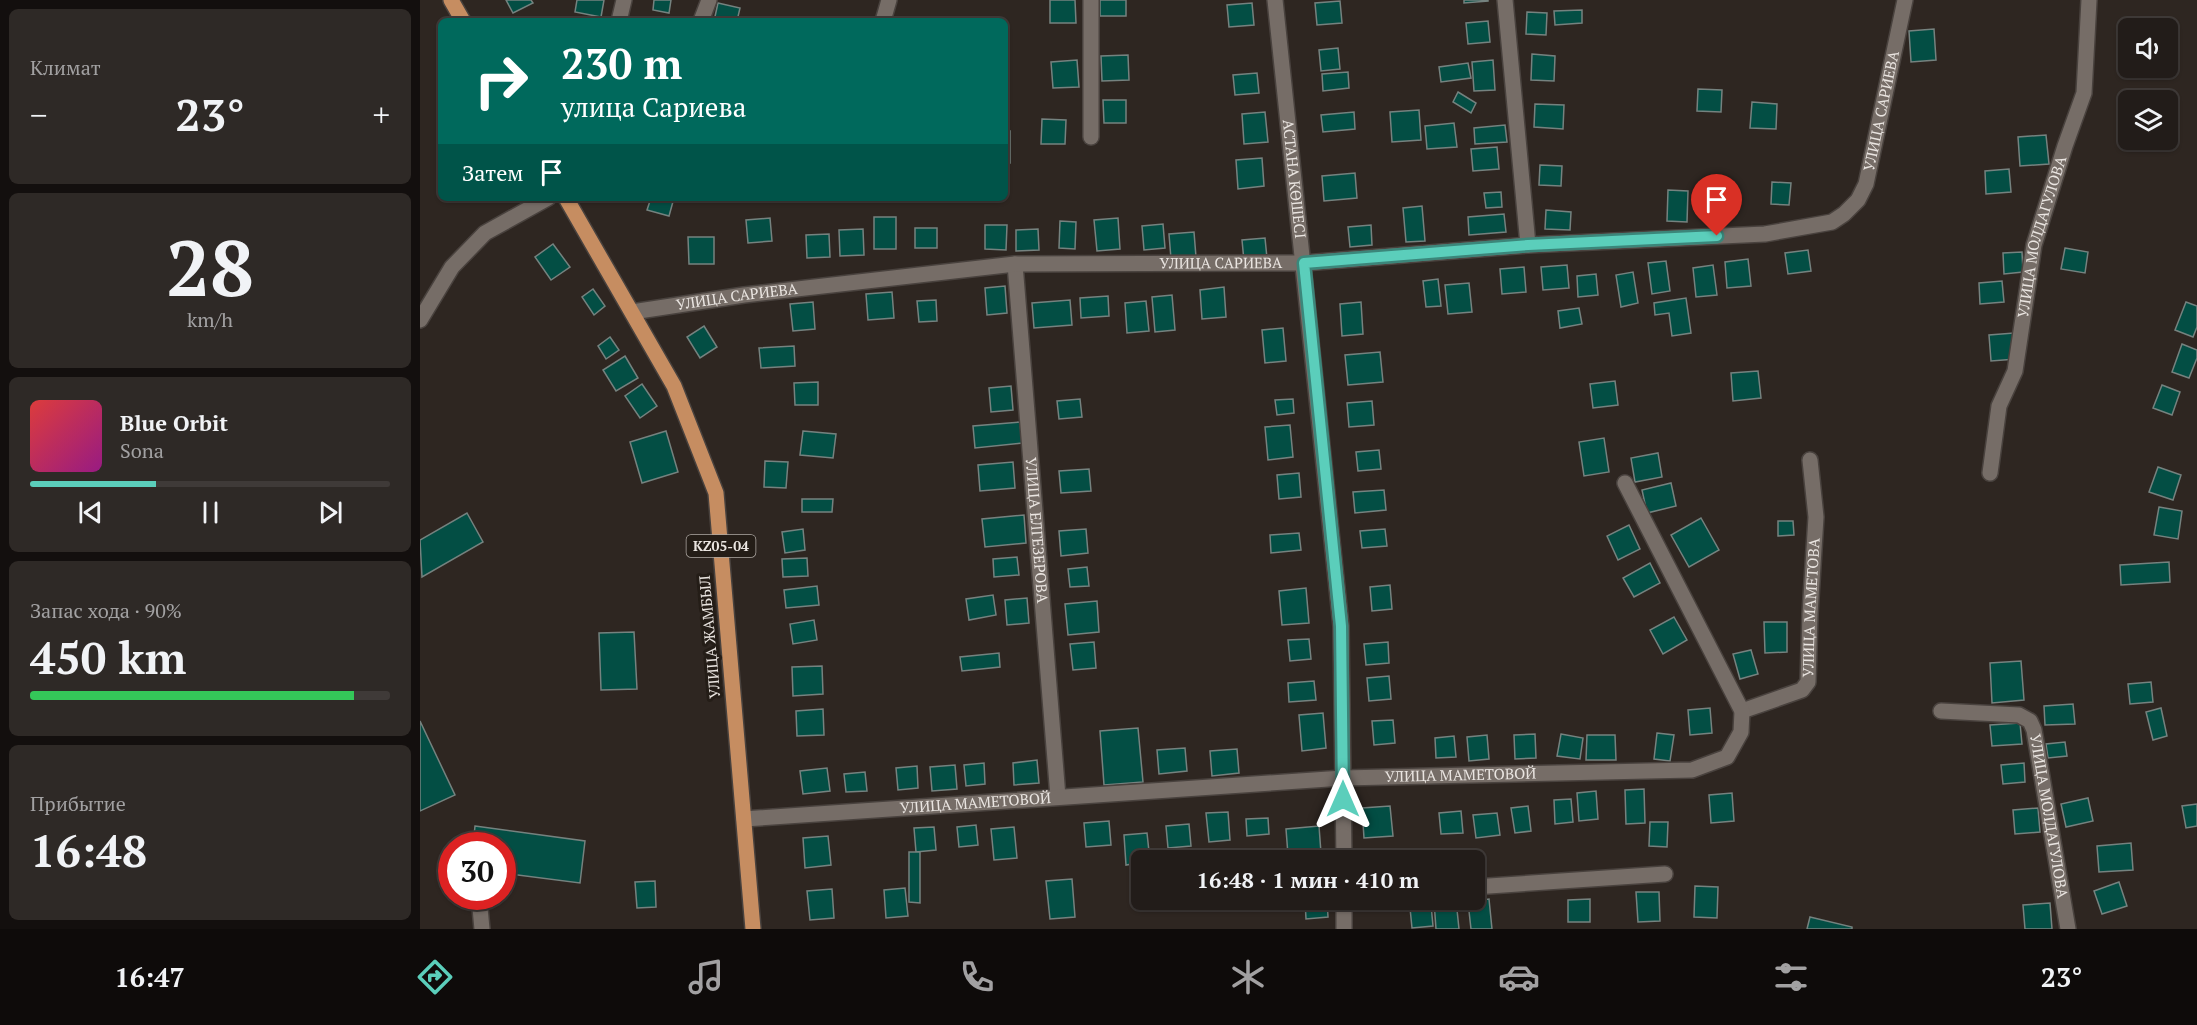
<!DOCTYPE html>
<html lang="ru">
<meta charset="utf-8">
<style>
body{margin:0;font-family:"PT Serif",serif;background:#2e2926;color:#f1f3f6;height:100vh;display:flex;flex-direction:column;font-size:22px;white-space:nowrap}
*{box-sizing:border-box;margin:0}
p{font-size:20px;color:#a2a1a2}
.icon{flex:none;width:33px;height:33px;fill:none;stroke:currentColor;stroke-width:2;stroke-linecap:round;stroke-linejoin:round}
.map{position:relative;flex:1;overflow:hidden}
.side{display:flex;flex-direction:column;gap:9px;padding:9px;background:#130f0e;width:420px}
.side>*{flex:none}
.guide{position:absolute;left:18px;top:18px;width:570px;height:183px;border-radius:9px;box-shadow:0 2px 4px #0004,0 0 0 2px #3f3a38;background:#00695c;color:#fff;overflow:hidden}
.fabs{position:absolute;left:1698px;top:18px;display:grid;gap:12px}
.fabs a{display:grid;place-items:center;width:60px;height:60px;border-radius:9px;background:#221c19;box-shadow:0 2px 4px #0004,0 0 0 2px #3f3a38;font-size:30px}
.speed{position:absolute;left:18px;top:832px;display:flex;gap:12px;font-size:30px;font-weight:700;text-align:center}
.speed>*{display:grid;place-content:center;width:78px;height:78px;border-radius:50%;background:#221c19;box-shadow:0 2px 4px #0004,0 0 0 2px #3f3a38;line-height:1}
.speed .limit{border:9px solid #d22;background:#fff;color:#111}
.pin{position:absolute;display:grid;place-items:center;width:51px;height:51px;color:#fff;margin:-62px -26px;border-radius:50% 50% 50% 0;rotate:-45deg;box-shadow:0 0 6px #0007}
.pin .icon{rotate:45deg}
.me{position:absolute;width:66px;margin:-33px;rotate:0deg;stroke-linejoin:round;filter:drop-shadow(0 0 4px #0008)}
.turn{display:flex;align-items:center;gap:21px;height:126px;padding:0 24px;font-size:27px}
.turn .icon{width:78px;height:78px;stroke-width:2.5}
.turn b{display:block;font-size:42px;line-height:51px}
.then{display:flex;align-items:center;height:57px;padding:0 24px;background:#0003;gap:12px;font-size:22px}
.big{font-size:45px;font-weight:800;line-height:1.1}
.side .tile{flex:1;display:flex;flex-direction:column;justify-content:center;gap:9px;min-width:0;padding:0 21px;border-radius:9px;background:#2e2926}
.side .dial{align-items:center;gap:0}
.dial b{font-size:78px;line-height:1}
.song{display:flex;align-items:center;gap:18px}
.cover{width:72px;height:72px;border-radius:9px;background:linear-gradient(135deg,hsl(0 70% 55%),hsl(310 70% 35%))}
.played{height:6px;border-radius:3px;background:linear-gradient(90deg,#5bcebb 35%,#3f3a38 35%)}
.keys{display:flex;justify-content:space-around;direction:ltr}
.heat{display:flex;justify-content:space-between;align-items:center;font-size:33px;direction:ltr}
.charge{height:9px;border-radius:4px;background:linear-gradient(90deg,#34c759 90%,#3f3a38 0)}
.trip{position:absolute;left:711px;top:850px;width:354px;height:60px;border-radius:9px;background:#221c19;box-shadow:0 2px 4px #0004,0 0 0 2px #3f3a38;font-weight:800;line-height:60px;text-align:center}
.menu{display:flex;height:96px;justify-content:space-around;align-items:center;background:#0e0b0a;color:#a2a1a2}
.menu .icon{width:42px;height:42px}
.menu .active{color:#5bcebb}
.menu b{font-size:27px;color:#f1f3f6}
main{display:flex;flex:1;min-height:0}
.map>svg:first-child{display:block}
</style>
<main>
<section class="side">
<div class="tile"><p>Климат</p>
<div class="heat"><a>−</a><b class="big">23°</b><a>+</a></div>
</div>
<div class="tile dial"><b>28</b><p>km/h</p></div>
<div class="tile">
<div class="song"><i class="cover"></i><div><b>Blue Orbit</b><p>Sona</p></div></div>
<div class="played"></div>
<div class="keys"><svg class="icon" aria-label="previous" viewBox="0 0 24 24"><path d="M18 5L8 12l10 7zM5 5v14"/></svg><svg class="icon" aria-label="pause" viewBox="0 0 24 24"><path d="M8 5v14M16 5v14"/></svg><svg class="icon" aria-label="next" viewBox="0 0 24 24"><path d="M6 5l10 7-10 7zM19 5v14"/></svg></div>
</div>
<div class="tile"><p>Запас хода · 90%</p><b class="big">450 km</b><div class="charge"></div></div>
<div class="tile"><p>Прибытие</p><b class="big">16:48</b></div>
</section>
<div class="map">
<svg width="1777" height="929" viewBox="0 0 1777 929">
<rect width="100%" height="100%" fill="#2e2621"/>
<g fill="#034e44" stroke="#75827f" stroke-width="1.5">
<path d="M86,0H111L113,3L93,13Z"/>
<path d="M157,0H184L181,17L155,12Z"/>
<path d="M234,0H251L249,13L233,10Z"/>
<path d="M630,0H655L656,23H630Z"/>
<rect x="680" y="0" width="26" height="16"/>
<path d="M1044,0H1068V1L1044,3Z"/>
<path d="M920,1L922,23L897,25L895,3Z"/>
<path d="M298,3L320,8L317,21H294Z"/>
<path d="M832,3L834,25L809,27L807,5Z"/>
<path d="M1162,10V23L1135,25L1134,11Z"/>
<path d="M1107,12L1127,13L1126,35L1106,34Z"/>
<path d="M1068,21L1070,42L1048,44L1046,23Z"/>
<path d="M1514,29L1516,60L1491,62L1489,31Z"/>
<path d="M918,48L920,69L901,71L899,50Z"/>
<path d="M1112,54L1135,56L1134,81L1111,80Z"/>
<path d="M708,55L709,80L682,81L681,56Z"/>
<path d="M657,60L659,87L633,88L631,62Z"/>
<path d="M1073,60L1075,90L1054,91L1052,62Z"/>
<path d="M1048,63L1051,78L1021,82L1019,67Z"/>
<path d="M928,72L929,88L903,91L902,74Z"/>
<path d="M837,73L839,93L815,95L813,75Z"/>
<path d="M1278,89L1302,90L1301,112L1277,111Z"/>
<path d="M1038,92L1056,103L1051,113L1033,102Z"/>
<path d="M683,100H706V123H684Z"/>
<path d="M1332,102L1357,104L1356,129L1330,128Z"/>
<path d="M1115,104L1144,105L1143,129L1114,127Z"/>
<path d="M999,110L1001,140L972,142L970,112Z"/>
<path d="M845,112L848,142L824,144L822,114Z"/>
<path d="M934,112L935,129L903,132L901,115Z"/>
<path d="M1757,115L1759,138L1748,139V116Z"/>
<path d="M622,119L646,120L645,144H621Z"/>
<path d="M1034,123L1037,147L1007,149L1005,126Z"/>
<path d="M1085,125L1087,142L1055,144L1054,128Z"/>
<rect x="585" y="131" width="5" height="32"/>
<path d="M1626,135L1629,164L1600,166L1598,137Z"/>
<path d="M1077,147L1079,169L1053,171L1051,149Z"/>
<path d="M842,158L844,186L818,189L816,160Z"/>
<path d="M1120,165L1142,166L1141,186L1119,185Z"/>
<path d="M1589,169L1591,192L1566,194L1565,171Z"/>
<path d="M935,173L937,198L904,201L902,176Z"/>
<path d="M1352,182L1371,183L1369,205L1351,204Z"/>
<path d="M1248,190L1268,191L1267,222L1247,221Z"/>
<path d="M1081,192L1082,207L1066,208L1064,193Z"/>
<path d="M231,198H254L249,216L227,210Z"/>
<path d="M1002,206L1005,241L986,242L983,208Z"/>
<path d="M1126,210L1151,212L1150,230L1125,229Z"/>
<path d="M1084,214L1086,232L1049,235L1048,217Z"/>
<rect x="454" y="217" width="22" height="32"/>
<path d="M350,218L352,241L328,243L326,220Z"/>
<path d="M698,218L700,249L677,251L674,220Z"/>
<path d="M640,221L656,222L655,249L639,248Z"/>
<path d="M743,224L745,248L724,250L722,226Z"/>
<path d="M565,225H587L586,250L565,249Z"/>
<path d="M951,225L952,245L930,247L928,227Z"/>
<rect x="495" y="228" width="22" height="20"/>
<path d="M443,229L444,255L420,256L419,230Z"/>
<path d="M618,229L619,250L596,251V230Z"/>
<path d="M774,232L776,257L751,259L749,234Z"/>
<path d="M409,234L410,257L387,258L386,235Z"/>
<path d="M268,237H294V264H269Z"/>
<path d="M845,238L847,258L824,261L822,240Z"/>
<path d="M133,244L150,267L131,280L115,257Z"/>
<path d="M1645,248L1668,252L1665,273L1641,269Z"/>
<path d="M1388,250L1391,271L1368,274L1365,253Z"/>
<path d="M1602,252L1603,272L1584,274L1583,253Z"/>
<path d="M1328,259L1331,286L1307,288L1305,262Z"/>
<path d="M1246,261L1250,291L1232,294L1228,263Z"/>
<path d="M1147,265L1149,288L1123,290L1121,267Z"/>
<path d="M1293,265L1297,295L1276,297L1273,268Z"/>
<path d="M1104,267L1106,292L1082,294L1080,269Z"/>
<path d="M1213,272L1218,303L1201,307L1196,275Z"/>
<path d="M1176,274L1178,295L1158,297L1157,276Z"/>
<path d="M1018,279L1021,306L1006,307L1003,281Z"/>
<path d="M1582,281L1584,302L1560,304L1559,283Z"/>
<path d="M1049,283L1052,312L1028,314L1025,285Z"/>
<path d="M585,286L587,313L567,315L565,288Z"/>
<path d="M804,287L806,317L782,319L780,290Z"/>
<path d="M173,289L185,306L174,315L162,297Z"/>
<path d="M472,292L474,318L448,320L446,294Z"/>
<path d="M752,295L755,330L735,332L732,297Z"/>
<path d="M688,296L689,316L661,318L660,298Z"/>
<path d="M1266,298L1271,333L1252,336L1249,313L1235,315L1234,303Z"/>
<path d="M516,300L517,321L499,322L497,301Z"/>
<path d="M650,300L652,325L614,328L612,303Z"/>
<path d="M726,301L729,331L707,333L705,303Z"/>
<path d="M393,302L395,329L373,331L370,304Z"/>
<path d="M941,302L943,334L922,336L920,304Z"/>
<path d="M1766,302L1777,306V327L1773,337L1755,330Z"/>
<path d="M1159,308L1162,324L1140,328L1138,311Z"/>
<path d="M284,326L297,347L280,358L267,337Z"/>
<path d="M863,328L866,361L845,363L842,330Z"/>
<path d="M1594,333L1596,359L1571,361L1569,335Z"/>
<path d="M190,337L199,350L186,359L178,346Z"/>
<path d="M1762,344L1777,350V358L1769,378L1752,372Z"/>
<path d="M374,346L375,366L341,368L339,348Z"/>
<path d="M960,352L963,382L928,385L925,355Z"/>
<path d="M205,356L218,378L196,391L183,370Z"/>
<path d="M1338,371L1341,398L1313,401L1311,373Z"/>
<path d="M1195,381L1198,405L1173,408L1170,384Z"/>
<path d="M398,382V405H375L374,383Z"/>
<path d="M222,384L237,406L220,418L205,396Z"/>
<path d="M1742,385L1760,392L1752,415L1733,408Z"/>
<path d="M591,386L593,410L571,412L569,388Z"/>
<path d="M660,399L662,417L639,419L637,401Z"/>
<path d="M873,399L874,413L857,415L855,400Z"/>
<path d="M952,401L954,425L929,427L927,403Z"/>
<path d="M600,422L602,443L555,448L553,426Z"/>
<path d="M870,425L873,457L848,460L845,427Z"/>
<path d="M246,431L258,472L222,483L210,442Z"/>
<path d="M383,431L416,434L413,458L380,455Z"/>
<path d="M1184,438L1189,472L1164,476L1159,442Z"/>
<path d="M959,450L961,469L938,471L936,452Z"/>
<path d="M1238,453L1242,477L1215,482L1211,458Z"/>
<path d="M345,461L368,462L366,488L344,487Z"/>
<path d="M593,462L595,488L560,491L558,465Z"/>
<path d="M1738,467L1761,475L1753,500L1729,492Z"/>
<path d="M669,469L671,491L641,493L639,471Z"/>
<path d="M879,473L881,497L859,499L857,475Z"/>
<path d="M1251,483L1256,506L1227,513L1222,490Z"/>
<path d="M964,490L966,510L935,513L933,492Z"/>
<path d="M382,499H413L412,512H382Z"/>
<path d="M1739,507L1762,511L1758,539L1734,535Z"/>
<path d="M47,513L63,542L2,577L0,540Z"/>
<path d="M604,515L606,543L565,547L562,519Z"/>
<path d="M1281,518L1299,550L1269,567L1251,535Z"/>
<path d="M1358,521H1373L1374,535L1358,536Z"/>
<path d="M1209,525L1220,549L1198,560L1187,536Z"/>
<path d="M383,529L385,550L365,553L362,532Z"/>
<path d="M666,529L668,553L641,556L639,531Z"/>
<path d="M965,529L967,546L942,548L940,531Z"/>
<path d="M879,533L881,550L851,553L850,535Z"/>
<path d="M597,557L599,575L574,577L573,559Z"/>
<path d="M387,558L388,576L363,577L362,559Z"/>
<path d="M1749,562L1750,582L1701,585L1700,565Z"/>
<path d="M1230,563L1240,583L1214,597L1203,578Z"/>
<path d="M667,567L669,586L650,587L648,569Z"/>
<path d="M970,585L972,609L952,611L950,587Z"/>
<path d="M397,586L399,605L366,608L364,590Z"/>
<path d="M886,588L889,623L862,625L859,591Z"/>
<path d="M573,595L576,615L549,620L546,599Z"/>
<path d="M607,598L609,623L587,625L585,600Z"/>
<path d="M677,601L679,632L648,635L645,604Z"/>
<path d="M1254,617L1267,640L1243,654L1230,630Z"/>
<path d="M394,620L397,640L373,644L370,624Z"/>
<path d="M1344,622H1367V652L1345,653Z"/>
<path d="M214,632L217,689L181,690L179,633Z"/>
<path d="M889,639L891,659L870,661L868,640Z"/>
<path d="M674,642L676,668L653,670L650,644Z"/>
<path d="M968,642L969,663L946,665L944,644Z"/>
<path d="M1331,650L1338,674L1320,679L1313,654Z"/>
<path d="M579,653L580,667L542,671L540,657Z"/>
<path d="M1601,661L1604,700L1572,703L1570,663Z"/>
<path d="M402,666L403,694L373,696L372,667Z"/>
<path d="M969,676L971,699L949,701L947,678Z"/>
<path d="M894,681L896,700L869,702L868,683Z"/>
<path d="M1731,682L1733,702L1710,704L1708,684Z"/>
<path d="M1653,704L1655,724L1625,725L1624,706Z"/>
<path d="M1290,708L1292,733L1270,735L1268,710Z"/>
<path d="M1741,708L1747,736L1733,740L1726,712Z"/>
<path d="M403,709L404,735L377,736L376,711Z"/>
<path d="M903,713L906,748L882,751L879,715Z"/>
<path d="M973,720L975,743L954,745L952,721Z"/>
<path d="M0,721L35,795L0,811Z"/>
<path d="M1600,723L1602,744L1572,746L1570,725Z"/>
<path d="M718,728L723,782L684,785L680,731Z"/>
<path d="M1237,733L1254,735L1250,761L1234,759Z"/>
<path d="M1115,734L1116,758L1095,759L1094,735Z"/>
<path d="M1141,734L1163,738L1160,759L1137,756Z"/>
<path d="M1067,735L1069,759L1049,761L1047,737Z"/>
<path d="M1167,735H1195L1196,760H1166Z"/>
<path d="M1034,736L1036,757L1016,758L1015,738Z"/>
<path d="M1645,742L1647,756L1628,758L1626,744Z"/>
<path d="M765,748L767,771L739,774L737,750Z"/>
<path d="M817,749L819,773L792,776L790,751Z"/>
<path d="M617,760L619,783L594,785L593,763Z"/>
<path d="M564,763L565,784L546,786L544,765Z"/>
<path d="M1604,763L1605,782L1583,784L1581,765Z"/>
<path d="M535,765L537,789L512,791L510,767Z"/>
<path d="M497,766L498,788L478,790L476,768Z"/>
<path d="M407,768L410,791L383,794L380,771Z"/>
<path d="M445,772L447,791L426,792L424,774Z"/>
<path d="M1224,789L1225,823L1206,824L1205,790Z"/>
<path d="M1176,791L1178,819L1159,821L1157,793Z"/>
<path d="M1312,793L1314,821L1291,823L1289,795Z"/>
<path d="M1668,798L1673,821L1646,827L1641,804Z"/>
<path d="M1151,799L1153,822L1135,824L1134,800Z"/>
<path d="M1777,804V826L1766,828L1762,806Z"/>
<path d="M970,806L973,836L944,838L942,808Z"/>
<path d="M1108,806L1111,831L1095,833L1091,808Z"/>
<path d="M1618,808L1620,832L1595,834L1593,810Z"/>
<path d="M1041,811L1043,833L1021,834L1019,813Z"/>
<path d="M808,812L810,840L789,842L786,813Z"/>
<path d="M1077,813L1080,835L1056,838L1053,815Z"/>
<path d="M848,818L849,834L827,836L826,819Z"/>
<path d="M689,821L691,845L666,847L664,823Z"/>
<path d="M1230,822H1248L1247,847L1229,846Z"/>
<path d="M769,824L771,846L748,848L746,826Z"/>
<path d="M556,825L558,845L539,847L537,827Z"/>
<path d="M55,826L165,841L160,883L82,873V846H53Z"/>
<path d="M899,826L901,853L868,855L866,829Z"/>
<path d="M514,827L516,850L496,852L494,828Z"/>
<path d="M594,827L597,858L574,860L571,829Z"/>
<path d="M727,833L730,861L706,865L704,835Z"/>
<path d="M408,836L411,865L385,868L383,838Z"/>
<path d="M1711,843L1713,870L1679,872L1677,846Z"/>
<path d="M489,852H500V903L489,902Z"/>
<path d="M652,879L655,917L630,919L626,881Z"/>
<path d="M235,881L236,907L217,908L215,882Z"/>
<path d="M1699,882L1707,906L1682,914L1674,891Z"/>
<path d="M1275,886L1298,887L1297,918L1274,917Z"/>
<path d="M485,888L488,916L466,918L464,890Z"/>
<path d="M412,889L414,918L390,920L387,891Z"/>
<path d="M1216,892H1239L1240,921L1218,922Z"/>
<path d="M1069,899L1072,929H1051L1048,902Z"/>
<path d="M1170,899V922H1148V900Z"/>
<path d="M885,900H907L908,917L886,919Z"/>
<path d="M1036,900L1039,929H1016L1014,901Z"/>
<path d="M1630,903L1632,929H1605L1603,905Z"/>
<path d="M1011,905L1013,926L992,928L990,908Z"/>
<path d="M1390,917L1432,927V929H1387Z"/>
</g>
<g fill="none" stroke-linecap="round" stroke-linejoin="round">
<g stroke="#49423e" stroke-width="18">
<g id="minor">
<path id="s1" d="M855,0L921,626L924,861"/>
<path d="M1085,0L1108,245"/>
<path d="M199,21L204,0"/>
<path d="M281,21L289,0"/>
<path d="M463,21L469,0"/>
<path d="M671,137V0"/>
<path id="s2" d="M595,264L638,797"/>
<path id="s3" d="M212,312L324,295L595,264L884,263L1108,245L1345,234L1412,222L1424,214L1438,200L1446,184L1485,0"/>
<path d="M0,320L32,267L65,233L128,198"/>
<path id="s4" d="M1570,473L1579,406L1595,371L1614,245L1645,146L1664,93L1669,0"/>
<path id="s5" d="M1322,711L1382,690L1388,682L1390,614L1396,517L1390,460"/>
<path id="s6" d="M1521,711L1599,715L1610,721L1614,730L1648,929"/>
<path id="s7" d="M324,819L923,778L1272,770L1307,757L1321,732L1322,711L1205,483"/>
<path d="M1054,887L1245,874"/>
<path d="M59,897L62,929"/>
<path d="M924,900V929"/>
</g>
</g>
<g stroke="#49423e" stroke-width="18">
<g id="major">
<path d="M31,0L43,21"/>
<path d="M146,198L254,386L296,493L333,929"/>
</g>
</g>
<use href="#minor" stroke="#766d67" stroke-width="15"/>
<use href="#major" stroke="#c68d61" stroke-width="15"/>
</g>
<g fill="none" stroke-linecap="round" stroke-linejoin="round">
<g stroke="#3b867a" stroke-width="15">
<path id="route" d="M923,799L921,626L884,263L1108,245L1297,236"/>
</g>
<use href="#route" stroke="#5bcebb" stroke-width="10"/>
</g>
<g text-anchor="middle" stroke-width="6" stroke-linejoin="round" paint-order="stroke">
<rect fill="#241d17" stroke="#afa9a4" stroke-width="1.5" x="266.5" y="535" width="69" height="22" rx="4.5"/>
<g font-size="14" font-weight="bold" fill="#eae5e1">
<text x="301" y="551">KZ05-04</text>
</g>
<g font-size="15" fill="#eae5e1" stroke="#241d17">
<text dy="5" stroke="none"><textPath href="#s3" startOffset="1332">УЛИЦА САРИЕВА</textPath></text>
<text dy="5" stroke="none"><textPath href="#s1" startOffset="180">АСТАНА КӨШЕСІ</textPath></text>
<text dy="5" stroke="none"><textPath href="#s4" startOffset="243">УЛИЦА МОЛДАГУЛОВА</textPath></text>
<text dy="5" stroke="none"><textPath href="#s3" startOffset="592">УЛИЦА САРИЕВА</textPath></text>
<text dy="5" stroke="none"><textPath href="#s3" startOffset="106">УЛИЦА САРИЕВА</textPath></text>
<text dy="5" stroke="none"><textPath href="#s2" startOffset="267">УЛИЦА ЕЛГЕЗЕРОВА</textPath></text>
<text dy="5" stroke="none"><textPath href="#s5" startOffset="148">УЛИЦА МАМЕТОВА</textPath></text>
<text transform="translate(290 637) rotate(-95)" y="5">УЛИЦА ЖАМБЫЛ</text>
<text dy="5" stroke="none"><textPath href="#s7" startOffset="718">УЛИЦА МАМЕТОВОЙ</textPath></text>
<text dy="5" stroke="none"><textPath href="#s7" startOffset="232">УЛИЦА МАМЕТОВОЙ</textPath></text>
<text dy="5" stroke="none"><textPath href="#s6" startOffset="188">УЛИЦА МОЛДАГУЛОВА</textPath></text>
</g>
</g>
</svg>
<div class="fabs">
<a><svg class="icon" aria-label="sound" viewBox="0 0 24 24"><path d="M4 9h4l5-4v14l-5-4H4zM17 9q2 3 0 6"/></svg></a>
<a><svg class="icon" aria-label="layers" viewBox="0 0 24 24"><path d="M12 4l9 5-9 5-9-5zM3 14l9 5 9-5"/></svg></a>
</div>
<div class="speed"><div class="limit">30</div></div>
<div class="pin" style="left:1297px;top:236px;background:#d93025"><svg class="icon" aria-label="arrive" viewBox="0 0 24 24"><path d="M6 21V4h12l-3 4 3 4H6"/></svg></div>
<svg class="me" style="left:923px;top:799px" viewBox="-20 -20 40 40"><path d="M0-17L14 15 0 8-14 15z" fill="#5bcebb" stroke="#fff" stroke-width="4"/></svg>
<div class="trip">16:48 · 1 мин · 410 m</div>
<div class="guide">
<div class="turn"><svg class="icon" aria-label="right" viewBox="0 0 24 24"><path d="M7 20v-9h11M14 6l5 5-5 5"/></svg><div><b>230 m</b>улица Сариева</div></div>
<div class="then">Затем<svg class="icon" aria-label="arrive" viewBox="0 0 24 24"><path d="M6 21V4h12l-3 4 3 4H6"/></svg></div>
</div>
</div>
</main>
<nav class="menu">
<b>16:47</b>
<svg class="icon active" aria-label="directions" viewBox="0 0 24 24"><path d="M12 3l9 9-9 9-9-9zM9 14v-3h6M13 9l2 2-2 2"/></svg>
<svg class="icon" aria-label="music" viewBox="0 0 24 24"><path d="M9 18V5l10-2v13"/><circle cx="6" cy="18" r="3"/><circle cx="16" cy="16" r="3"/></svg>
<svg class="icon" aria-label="phone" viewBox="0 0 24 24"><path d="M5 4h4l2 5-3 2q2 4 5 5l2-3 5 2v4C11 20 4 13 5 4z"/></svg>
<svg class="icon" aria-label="climate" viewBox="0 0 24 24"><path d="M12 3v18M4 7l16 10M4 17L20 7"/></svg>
<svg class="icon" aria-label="car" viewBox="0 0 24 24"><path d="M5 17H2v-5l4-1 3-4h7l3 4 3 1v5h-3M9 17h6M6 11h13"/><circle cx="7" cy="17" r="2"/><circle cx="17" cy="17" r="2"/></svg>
<svg class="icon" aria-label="filters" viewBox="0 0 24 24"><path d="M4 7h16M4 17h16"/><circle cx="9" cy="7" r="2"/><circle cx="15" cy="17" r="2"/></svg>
<b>23°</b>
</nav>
